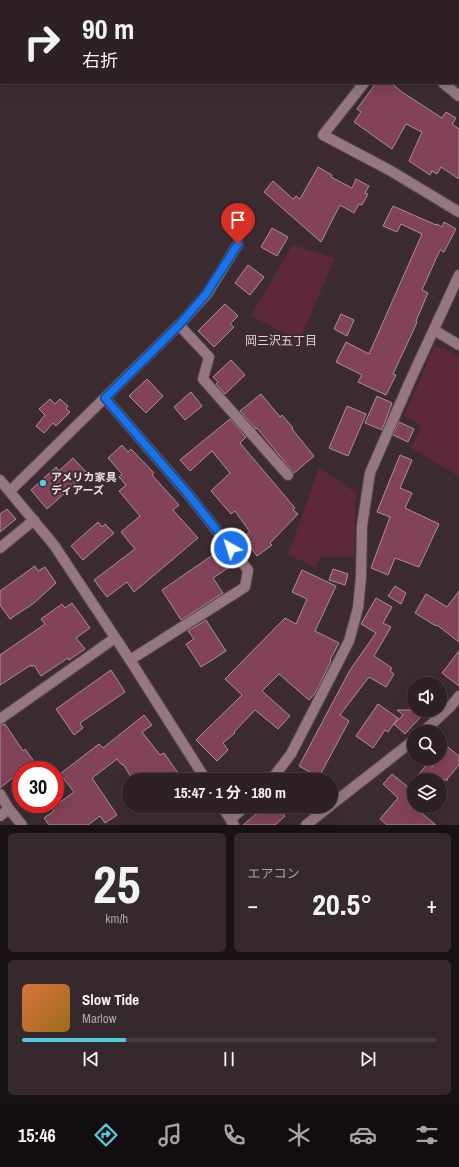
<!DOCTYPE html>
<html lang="ja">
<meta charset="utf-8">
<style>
body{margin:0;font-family:"Archivo Narrow","Noto Sans JP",sans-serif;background:#35292d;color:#f1f3f6;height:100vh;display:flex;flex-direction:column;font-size:15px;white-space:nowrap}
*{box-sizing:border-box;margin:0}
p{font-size:13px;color:#a7a3a7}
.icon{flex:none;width:22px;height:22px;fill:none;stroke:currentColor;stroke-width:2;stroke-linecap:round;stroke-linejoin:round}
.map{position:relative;height:825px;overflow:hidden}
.panel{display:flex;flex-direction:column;gap:8px;padding:8px;background:#191214;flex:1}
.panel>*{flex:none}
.hud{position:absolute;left:0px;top:0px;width:459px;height:84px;box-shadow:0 4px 16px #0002,0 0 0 1px #483e42;background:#2d2125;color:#f1f3f6;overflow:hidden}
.fabs{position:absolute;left:407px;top:677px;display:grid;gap:8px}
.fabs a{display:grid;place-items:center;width:40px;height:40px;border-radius:50%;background:#2d2125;box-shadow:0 4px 16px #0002,0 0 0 1px #483e42;font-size:20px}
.speed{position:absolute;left:12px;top:761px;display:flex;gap:8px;font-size:20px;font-weight:700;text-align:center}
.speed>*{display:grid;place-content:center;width:52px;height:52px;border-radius:50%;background:#2d2125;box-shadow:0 4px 16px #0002,0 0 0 1px #483e42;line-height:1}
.speed .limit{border:6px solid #d22;background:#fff;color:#111}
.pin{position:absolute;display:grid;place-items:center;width:34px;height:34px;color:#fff;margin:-41px -17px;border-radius:50% 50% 50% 0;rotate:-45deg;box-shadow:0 0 4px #0007}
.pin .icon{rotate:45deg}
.me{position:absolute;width:44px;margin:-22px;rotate:321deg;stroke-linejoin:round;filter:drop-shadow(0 0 3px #0008)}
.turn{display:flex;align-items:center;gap:14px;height:84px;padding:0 16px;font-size:18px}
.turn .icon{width:52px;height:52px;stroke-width:2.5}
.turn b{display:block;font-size:28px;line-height:34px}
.big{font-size:30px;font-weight:700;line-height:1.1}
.panel .widget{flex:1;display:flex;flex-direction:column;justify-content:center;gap:6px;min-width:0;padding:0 14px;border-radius:6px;background:#35292d}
.panel .dial{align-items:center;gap:0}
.dial b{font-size:52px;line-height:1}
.song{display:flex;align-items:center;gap:12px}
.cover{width:48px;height:48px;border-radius:6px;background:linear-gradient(135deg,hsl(20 70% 55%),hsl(40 70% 35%))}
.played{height:4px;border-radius:2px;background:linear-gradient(90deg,#53cbdc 25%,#483e42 25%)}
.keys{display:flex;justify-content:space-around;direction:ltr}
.heat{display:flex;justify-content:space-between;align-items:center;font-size:22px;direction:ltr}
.panel .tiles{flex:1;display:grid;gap:8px;grid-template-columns:1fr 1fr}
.widget:last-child{grid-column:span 2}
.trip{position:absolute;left:122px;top:773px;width:216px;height:40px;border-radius:20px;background:#2d2125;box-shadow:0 4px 16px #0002,0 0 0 1px #483e42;font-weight:700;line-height:40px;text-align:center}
.menu{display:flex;height:64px;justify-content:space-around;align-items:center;background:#120d0f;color:#a7a3a7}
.menu .icon{width:28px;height:28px}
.menu .current{color:#53cbdc}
.menu b{font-size:18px;color:#f1f3f6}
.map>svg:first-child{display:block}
</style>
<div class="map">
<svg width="459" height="825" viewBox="0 0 459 825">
<rect width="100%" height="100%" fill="#3c2c31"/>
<g fill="#5d283c">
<path d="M292,245L335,258L299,341L251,316Z"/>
<path d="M434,347L444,348L459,357V476L411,448L422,426L404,416Z"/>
<path d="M319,468L356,493L354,557H320L316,567L288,555Z"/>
</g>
<g fill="#82435a" stroke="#a69298">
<path d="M376,83H391L402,92L442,118L446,112L456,118L452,124L459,129V179L441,167L437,174L432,171L430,175L409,161L422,132L406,124L392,149L354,122L361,112L357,109Z"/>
<path d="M318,167L332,175L331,177L352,188L356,179L369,186L365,193L368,194L362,205L359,204L354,213L340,205L321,242L264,192L273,181L293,199L296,196L300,199Z"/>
<path d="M393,206L436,225L437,224L442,227L444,222L456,229L444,252L440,250L422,290L428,293L416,321L417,322L414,329L393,374L396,375L386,395L358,382L362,375L336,362L346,342L369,354L422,234L401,224L397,232L383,226Z"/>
<path d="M272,228L288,237L277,256L261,247Z"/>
<path d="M248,265L264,277L250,295L235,283Z"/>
<path d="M225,304L238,316L230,324L234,327L214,347L198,331Z"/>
<path d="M341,314L354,320L347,336L334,329Z"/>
<path d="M231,360L245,375L225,394L216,384L218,382L213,377Z"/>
<path d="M147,379L163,396L146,413L129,396Z"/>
<path d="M191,392L202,406L185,420L174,407Z"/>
<path d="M261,394L280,417L282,415L293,428L292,429L314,456L294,473L257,428L256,429L240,411Z"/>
<path d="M377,396L392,403L382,430L365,423Z"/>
<path d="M50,399L55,404L60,399L68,406L66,409L70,412L56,426L53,423L44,433L36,426L45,415L39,409Z"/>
<path d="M347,406L366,414L348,456L329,448Z"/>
<path d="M230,419L246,437L240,443L295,508L293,510L298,514L270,543L272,545L257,556L243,537L250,532L235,511L231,514L211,491L230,473L212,451L190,471L180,460Z"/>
<path d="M399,422L414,429L408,442L393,435Z"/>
<path d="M122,445L128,452L131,449L154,473L152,475L179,505L173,510L198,538L134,592L127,582L107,597L94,580L135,549L121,532L140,516L119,491L126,485L119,477L122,474L108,458Z"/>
<path d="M400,455L412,460L400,488L412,493L405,508L439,524L419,567L395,558L388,575L371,568L390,517L377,512Z"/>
<path d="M73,458L87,473L47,509L31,490L56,467L59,471Z"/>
<path d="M7,509L16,519L0,532V514Z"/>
<path d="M98,522L102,527L105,524L114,533L83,560L71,546Z"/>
<path d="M220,550L231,566L213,578L223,593L181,620L162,590Z"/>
<path d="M35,566L38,571L45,567L56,583L34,603L10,619L0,605V591Z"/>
<path d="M333,569L348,574L345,585L329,580Z"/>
<path d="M302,570L336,586L315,631L339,643L330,660L331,661L316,692L309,700L279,674L262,691L290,716L278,729L255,710L234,732L235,733L223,743L228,750L217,761L196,740L242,695L225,679L285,618L296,624L307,599L292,592Z"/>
<path d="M395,586L406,593L401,604L388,596Z"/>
<path d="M459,591V642L437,625L436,626L415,613L426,594L447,607Z"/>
<path d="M376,598L392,607L383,623L391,627L374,656L392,668L390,671L394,674L386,687L369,677L340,715L349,721L319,777L299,766L350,670L376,633L361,624Z"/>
<path d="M72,603L90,628L76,638L85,649L69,660L68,658L41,676L34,665L32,667L31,665L0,685V655L45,624L41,619L62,604L65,608Z"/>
<path d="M206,620L226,651L201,667L186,644L194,639L188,631Z"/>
<path d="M459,651V686L442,673Z"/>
<path d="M111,670L125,692L80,723L83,728L74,735L56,709Z"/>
<path d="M378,704L398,718L388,732L385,730L373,748L356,736Z"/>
<path d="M397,710H427L405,734L394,724L403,715Z"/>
<path d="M144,715L152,725L142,732L160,755L164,753L183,780H133L123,764L122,765L117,759L92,778L117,815L105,823L100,816L88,825H49L44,818L54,811L52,808L74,792L60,774L99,744L103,748Z"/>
<path d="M5,724L23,751L25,749L36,764L28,770H21V775L17,778L15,776L0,788V725Z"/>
<path d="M448,747L459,756V765L447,779L448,780H414V807L436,825H387L380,819L398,798L383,784L392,774L408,787L428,763L432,767Z"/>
<path d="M266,806H276L285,816L275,825H243Z"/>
</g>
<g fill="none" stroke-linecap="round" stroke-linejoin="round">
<g stroke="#58494d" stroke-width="12">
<g id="minor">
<path d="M364,83L323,135L391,171L459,212"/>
<path d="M443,83L459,96"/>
<path d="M179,325L209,357L203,379L288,475"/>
<path d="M434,330L459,345"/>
<path d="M105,398L188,494L248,570L245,587L130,660"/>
<path d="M0,480L54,545L130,660L206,780"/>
<path d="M10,491L179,325L207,294L238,244"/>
<path d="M0,548L34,520"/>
<path d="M0,719L115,638"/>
<path d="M423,732L451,706L459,696"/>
<path d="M271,780L291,754L349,641L358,608L361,577L362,526L370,473L410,381L459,275"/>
<path d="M0,794L9,809L22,825"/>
<path d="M331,805L414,740"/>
<path d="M222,806L234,825"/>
<path d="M0,816L9,809"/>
<path d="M231,819L246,806"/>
<path d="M306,825L330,806"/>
</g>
</g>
<use href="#minor" stroke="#967781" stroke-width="10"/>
</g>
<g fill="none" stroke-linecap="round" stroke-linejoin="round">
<g stroke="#114b97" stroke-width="10">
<path id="route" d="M231,548L188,494L105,398L179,325L206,294L238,244"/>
</g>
<use href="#route" stroke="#1a73e8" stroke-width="7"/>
</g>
<circle fill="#53cbdc" stroke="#3c2c31" stroke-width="1.5" cx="43" cy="483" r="4"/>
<g text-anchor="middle" stroke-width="4" stroke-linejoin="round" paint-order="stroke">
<g font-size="11" font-weight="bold" fill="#ebe0e3" stroke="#3c2c31" text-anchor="start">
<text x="51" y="481">アメリカ家具<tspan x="51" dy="13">ディアーズ</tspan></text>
</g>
<g font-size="12" fill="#e5d0d6" stroke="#3c2c31">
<text x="281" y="345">岡三沢五丁目</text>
</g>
</g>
</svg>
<div class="fabs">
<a><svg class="icon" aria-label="sound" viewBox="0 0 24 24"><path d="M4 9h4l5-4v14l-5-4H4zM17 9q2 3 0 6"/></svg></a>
<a><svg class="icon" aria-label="search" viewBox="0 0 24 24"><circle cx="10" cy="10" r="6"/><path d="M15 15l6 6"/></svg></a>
<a><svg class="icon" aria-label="layers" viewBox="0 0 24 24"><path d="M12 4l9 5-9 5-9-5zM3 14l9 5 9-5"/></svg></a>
</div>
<div class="speed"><div class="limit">30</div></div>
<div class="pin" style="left:238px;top:244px;background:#d93025"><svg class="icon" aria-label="arrive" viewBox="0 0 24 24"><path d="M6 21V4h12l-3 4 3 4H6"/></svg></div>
<svg class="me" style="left:231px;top:548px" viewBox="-20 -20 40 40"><circle r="17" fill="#1a73e8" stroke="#fff" stroke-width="3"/><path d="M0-11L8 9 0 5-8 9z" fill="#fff"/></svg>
<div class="trip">15:47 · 1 分 · 180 m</div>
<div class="hud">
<div class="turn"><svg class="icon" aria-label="right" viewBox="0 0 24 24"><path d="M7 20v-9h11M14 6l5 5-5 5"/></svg><div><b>90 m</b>右折</div></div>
</div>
</div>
<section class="panel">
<div class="tiles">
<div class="widget dial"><b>25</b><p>km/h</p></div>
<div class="widget"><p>エアコン</p>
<div class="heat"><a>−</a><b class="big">20.5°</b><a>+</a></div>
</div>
<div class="widget">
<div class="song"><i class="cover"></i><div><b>Slow Tide</b><p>Marlow</p></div></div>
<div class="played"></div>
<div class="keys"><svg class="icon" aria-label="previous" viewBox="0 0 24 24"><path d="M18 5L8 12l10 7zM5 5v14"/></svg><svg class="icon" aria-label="pause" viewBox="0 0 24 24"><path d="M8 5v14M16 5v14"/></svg><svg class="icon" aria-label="next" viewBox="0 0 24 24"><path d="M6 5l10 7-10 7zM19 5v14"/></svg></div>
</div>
</div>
</section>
<nav class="menu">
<b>15:46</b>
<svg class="icon current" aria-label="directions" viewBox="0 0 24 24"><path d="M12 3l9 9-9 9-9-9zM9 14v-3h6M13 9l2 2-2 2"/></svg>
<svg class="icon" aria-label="music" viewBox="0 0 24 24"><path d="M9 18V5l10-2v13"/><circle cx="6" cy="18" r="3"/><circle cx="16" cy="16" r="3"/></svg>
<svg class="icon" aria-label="phone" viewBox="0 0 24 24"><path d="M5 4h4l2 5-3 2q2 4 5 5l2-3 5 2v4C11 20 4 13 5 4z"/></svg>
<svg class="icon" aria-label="climate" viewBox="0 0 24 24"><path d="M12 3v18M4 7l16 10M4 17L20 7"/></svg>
<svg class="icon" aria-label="car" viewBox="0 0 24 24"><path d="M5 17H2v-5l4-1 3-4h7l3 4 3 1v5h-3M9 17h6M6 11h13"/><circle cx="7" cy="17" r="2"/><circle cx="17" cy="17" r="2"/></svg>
<svg class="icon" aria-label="filters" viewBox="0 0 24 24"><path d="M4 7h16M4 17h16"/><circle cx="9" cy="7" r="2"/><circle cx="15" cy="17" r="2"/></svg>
</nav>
